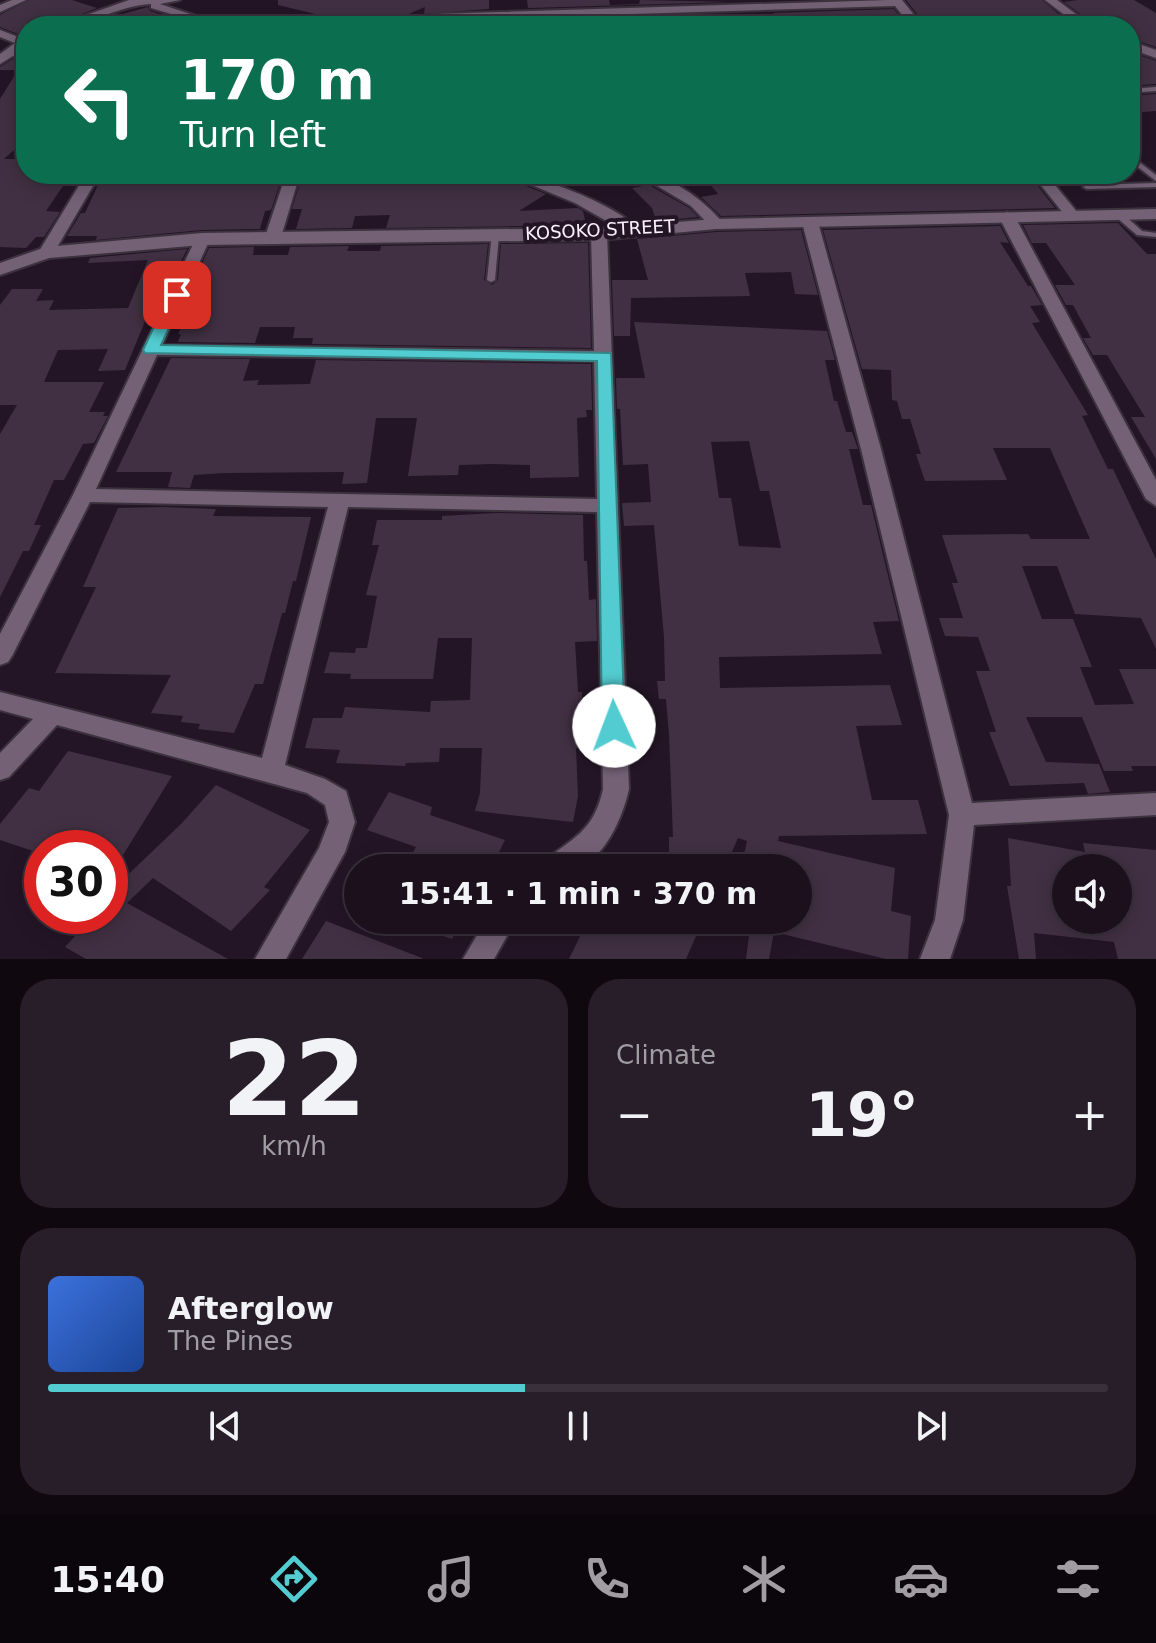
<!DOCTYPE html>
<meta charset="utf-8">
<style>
body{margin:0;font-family:"DejaVu Sans",sans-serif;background:#281e29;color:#f1f3f6;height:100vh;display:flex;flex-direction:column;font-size:30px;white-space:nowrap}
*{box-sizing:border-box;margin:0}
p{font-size:26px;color:#a09da3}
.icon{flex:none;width:44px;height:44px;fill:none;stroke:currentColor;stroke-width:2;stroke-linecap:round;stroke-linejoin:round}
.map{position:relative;height:959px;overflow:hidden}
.sheet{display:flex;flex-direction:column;gap:20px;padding:20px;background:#0f090f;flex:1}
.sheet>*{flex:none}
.banner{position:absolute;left:16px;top:16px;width:1124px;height:168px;border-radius:32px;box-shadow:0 4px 20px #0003,0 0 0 2px #39303b;background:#0b6e4f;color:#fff;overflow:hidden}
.controls{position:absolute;left:1052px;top:854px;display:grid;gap:16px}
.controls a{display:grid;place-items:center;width:80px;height:80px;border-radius:50%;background:#1b101c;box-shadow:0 4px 20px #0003,0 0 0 2px #39303b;font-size:40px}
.speed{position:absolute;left:24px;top:830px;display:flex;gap:16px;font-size:40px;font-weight:700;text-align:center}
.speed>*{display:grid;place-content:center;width:104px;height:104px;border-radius:50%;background:#1b101c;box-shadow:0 4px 20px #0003,0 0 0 2px #39303b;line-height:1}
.speed .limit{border:12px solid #d22;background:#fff;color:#111}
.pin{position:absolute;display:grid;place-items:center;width:68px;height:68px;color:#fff;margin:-34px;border-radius:16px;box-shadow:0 4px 12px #0006}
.me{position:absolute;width:88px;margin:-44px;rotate:358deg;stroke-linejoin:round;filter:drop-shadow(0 0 6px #0008)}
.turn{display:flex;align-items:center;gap:28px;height:168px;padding:0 32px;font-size:36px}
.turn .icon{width:104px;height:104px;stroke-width:2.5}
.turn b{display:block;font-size:56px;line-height:68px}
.big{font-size:60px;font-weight:700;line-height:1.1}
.sheet .widget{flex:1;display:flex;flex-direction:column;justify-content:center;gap:12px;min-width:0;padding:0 28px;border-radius:32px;background:#281e29}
.sheet .dial{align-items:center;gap:0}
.dial b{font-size:104px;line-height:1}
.song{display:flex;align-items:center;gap:24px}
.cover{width:96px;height:96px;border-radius:12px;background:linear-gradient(135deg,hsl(220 70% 55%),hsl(220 70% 35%))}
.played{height:8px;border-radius:4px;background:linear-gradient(90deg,#52ccd0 45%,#39303b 45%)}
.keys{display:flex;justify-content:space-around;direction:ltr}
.heat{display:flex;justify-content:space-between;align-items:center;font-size:44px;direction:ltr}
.sheet .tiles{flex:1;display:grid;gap:20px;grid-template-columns:1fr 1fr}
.widget:last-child{grid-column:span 2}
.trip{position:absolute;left:344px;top:854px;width:468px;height:80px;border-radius:40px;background:#1b101c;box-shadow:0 4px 20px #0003,0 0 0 2px #39303b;font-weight:700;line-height:80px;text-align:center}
.tab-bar{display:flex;height:128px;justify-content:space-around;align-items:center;background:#0b060b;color:#a09da3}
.tab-bar .icon{width:56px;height:56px}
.tab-bar .current{color:#52ccd0}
.tab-bar b{font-size:36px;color:#f1f3f6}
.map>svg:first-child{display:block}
</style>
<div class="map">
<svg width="1156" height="959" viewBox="0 0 1156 959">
<rect width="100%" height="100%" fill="#241526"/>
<g fill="#413043" fill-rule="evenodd">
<path d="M29,0H72L97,8L52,26H26V37L0,27V15Z"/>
<path d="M278,0H489V9L424,14L425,7L383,25L375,23L365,26L278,5Z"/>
<path d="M527,0H609L610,5L639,4L640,0L731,2L528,8Z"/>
<path d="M906,0H1042L1063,18L1039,20L1047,26L926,25Z"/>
<path d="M1078,0H1134L1146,7L1156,13V47L1130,38V26H1115L1098,14L1083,16L1064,2Z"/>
<path d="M148,7L150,11L194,26H79Z"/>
<path d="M894,9L907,26H782L773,13Z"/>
<path d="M737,14L744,26H530L529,20Z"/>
<path d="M1130,52L1156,61V84L1130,86Z"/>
<path d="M23,53L26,55V139L4,159H26V174H71L46,211L60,212L44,237H36L26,248L0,247V99L18,70H0V67Z"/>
<path d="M1156,94V111L1130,113V96Z"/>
<path d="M103,174H259L253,184L280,183L271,210L265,211L260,229L202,230L96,240L97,236H67L81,213H85Z"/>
<path d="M316,174H456L490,181L499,175L546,194L519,211L578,208L583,211L586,225L386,228L390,215L355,216L352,228L296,229L302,209H292L302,176Z"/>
<path d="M702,174H1012L1014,178L1030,176L1055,208L721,216L701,197L718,194Z"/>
<path d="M649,185L689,208L698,217L656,221L652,208L632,188Z"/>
<path d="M1118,223L1147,254H1156V459L1131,417H1145L1107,355H1093L1083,338H1091L1073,305H1066L1055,285H1075L1046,243H1032L1023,225Z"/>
<path d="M1000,226L1009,243L1000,242L1028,286H1031L1042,305L1030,306L1040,322L1032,323L1088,415L1082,416L1108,469H1113L1156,559V649L1141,618L1075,614L1057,566H1022L1042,619H1073L1092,667H1080L1095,705L1134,704L1119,669H1156V766H1131L1133,771H1104L1082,717H1026L1046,762L1099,764L1110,792L1088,794L1084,783L1010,786L989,732H996L976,671H990L978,637L945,636L939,618H963L952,583H958L942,535L1028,534L1031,539H1090L1050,448H993L1007,480L925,481L916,454H921L910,419H902L897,401L892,400L891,370L862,369L823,230Z"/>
<path d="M801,230L818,295L795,294L791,272L745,273L750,296L631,298L630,336H614L612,280H648L637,239L716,232Z"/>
<path d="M588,243L591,348L312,344L313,338H293L295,327H260L255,343L178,342L181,334H178L190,308H182L209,248L254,247L253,255H288L290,247L349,246L347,251H380L381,246L488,244L484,280L492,285L498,280L501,244Z"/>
<path d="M187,249L159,308L150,309L125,370L98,371L108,349L58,350L44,382H104L89,412H105L103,416H108L94,443L83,444L64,480H54L34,525H41L29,551H23L0,597V434L17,405H0V305L12,289H43L36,301L54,300L49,310L128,308L148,260L88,263L90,258Z"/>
<path d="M634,322L827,331L835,360H825L834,401H837L846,432H852L858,449H849L863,505H871L899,621L873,622L882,654L719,657L720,688L890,685L902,725L856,726L872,800H918L927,834L779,836L778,841L895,868L891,911L911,916L908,959H886L774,932L769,959H746L751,920H798V868H741L747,841L738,838L725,868H669V837H673L669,734L666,699H659L657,681H665L664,637L654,525L624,526L622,503L651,502L648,464L623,465L620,409H617L616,378H645ZM749,441L760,491H769L781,548L739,546L731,498H719L711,442Z"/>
<path d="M171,358L250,359L243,381L259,380L257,385L310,384L316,360L591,364L592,410H586L587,417L577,418L579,477L530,478V465L492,464L459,465L458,475L408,476L417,418H376L367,483L342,484L344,472L224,473L194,475L190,488L168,487L172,472H116Z"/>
<path d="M163,507L216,509L213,516L311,517L296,581H293L285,613H282L263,684H255L234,733L198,729L200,724L181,722L183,716L151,713L171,675L55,673L96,587H83L118,508Z"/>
<path d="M496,513L583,515L584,561H587L589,600L596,599L597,641L575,642L578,692H582V713H593V748H576L578,796L573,822L475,811L480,793L482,748H440L439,762L406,763L405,766L336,763L340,750L305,748L313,718H342L345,707L430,712L431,701L470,700L472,638H438L433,679H350L351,674L324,673L330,652L355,653L356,648H367L377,596L366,595L379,545H372L377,520H442V516Z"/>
<path d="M68,751L172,776L110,876V848H42V854L0,840V824L29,788L39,791Z"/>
<path d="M216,785L310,830L264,887L270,890L231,931L153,878L127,903L228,959H86L65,947L93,916H110V892L182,823Z"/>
<path d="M389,792L432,807L430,815L505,840L491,868H404L416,847L367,830Z"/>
<path d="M1008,838L1085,852L1083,843L1156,850V959H1118L1114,942L1034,933L1036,959H1019L1007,886H1011ZM1066,868H1118V920H1066Z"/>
<path d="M405,920H462L452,939L405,923Z"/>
<path d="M588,920H684L700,927L686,959H569Z"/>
<path d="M326,921L422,958V959H302Z"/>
</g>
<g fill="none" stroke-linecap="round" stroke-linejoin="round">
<g stroke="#3c323e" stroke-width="4">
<g id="service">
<path d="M1156,87V91L1130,93V89Z"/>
<path d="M1130,155L1156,175V181L1130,161Z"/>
<path d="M1156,183V187L1087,189L1083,187L1087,185Z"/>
<path d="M1116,213H1122L1142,231L1156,233V237L1137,235L1116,217Z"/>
<path d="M492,233H495L499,235L495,280L491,282L487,280Z"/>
</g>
</g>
<g stroke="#3c323e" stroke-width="4">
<g id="minor">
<path d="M12,0H26L0,12V5Z"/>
<path d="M129,0H180L160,4L211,21L205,24L151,8V4C117,6 89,26 55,26Z"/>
<path d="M889,0H902L923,26H911L895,6L436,20L412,26H392L436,14Z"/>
<path d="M1045,0H1057L1092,26H1079Z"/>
<path d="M0,30L26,40V48L0,64V54L15,43L0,37Z"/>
<path d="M1130,41L1156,50V58L1130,49Z"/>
<path d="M86,174H100L52,256H40L38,253Z"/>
<path d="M286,174H300L281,237L273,242L265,237Z"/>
<path d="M505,174C539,174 615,205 639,229L631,234L626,232L575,203Z"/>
<path d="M637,174C670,174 703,199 724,224L721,227H711L691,206Z"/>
<path d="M1032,174H1046L1077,212V218H1067Z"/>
<path d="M1007,212L1015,217L1156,480V506L1146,499L999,217Z"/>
<path d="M810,217L818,222L881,449L972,803L1156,793V815L974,825L963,920L950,959H920L935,920L949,815L861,449L802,222Z"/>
<path d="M599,229L607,234L629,789C623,816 604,863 573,868C563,870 551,868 541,868C546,857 555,853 564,846C587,830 597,816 603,789L597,512L348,507L285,765L325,779L346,791L355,822L345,852L286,959H255L319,848L329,822L325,805L307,793L57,725L9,777L0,780V753L33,719L0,710V692L262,758L328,507L90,502L12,656L8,662L0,665V634L73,495L197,236H207L210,239L162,345L594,351L591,234ZM157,355L594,361L597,499L96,489Z"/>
<path d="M486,920H516L494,959H463Z"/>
</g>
</g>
<g stroke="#3c323e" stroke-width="4">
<path id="tertiary" d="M1156,209V219L716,229L599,240L202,245L49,258L0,275V263L46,247L202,233L599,228L716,219Z"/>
</g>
<use href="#service" fill="#746176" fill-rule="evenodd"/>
<use href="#minor" fill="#746176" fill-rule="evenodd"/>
<use href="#tertiary" fill="#746176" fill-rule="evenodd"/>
</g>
<path fill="#52ccd0" stroke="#358587" stroke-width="2" d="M177,290L184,295L161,345L611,353L625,726L622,732L614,735L606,732L602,726L597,361L145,353L143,350L169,295Z"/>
<g text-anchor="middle" stroke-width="8" stroke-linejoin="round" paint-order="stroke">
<g font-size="18" fill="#fbf0fc" stroke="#241526">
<text transform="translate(600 230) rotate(-3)" y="6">KOSOKO STREET</text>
</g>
</g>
</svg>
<div class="controls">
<a><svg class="icon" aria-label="sound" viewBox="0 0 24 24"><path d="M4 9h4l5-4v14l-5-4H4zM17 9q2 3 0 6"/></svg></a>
</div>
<div class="speed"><div class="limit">30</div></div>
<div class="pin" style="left:177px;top:295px;background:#d93025"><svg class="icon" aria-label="arrive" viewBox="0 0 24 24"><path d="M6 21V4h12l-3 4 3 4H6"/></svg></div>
<svg class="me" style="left:614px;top:726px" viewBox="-20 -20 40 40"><circle r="19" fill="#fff"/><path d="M0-13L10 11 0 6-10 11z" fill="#52ccd0"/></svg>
<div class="trip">15:41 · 1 min · 370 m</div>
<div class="banner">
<div class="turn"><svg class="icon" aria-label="left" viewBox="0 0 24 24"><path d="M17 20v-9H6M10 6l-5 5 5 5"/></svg><div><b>170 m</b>Turn left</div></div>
</div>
</div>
<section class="sheet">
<div class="tiles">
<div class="widget dial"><b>22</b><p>km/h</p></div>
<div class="widget"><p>Climate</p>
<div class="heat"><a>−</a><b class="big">19°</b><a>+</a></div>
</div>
<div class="widget">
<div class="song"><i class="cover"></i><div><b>Afterglow</b><p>The Pines</p></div></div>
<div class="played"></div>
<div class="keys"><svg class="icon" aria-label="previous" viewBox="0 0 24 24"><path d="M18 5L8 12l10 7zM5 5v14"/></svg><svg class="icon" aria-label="pause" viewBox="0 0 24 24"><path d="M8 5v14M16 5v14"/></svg><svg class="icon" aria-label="next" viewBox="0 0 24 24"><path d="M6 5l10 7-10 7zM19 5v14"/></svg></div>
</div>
</div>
</section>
<nav class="tab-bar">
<b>15:40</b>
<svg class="icon current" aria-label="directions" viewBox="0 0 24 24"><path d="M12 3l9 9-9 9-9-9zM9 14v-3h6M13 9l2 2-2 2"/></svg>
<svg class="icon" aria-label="music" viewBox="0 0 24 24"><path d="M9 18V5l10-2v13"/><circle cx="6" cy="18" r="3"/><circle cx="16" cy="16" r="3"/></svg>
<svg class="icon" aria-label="phone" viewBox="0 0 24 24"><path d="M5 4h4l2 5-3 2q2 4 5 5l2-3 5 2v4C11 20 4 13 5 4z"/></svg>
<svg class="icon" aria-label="climate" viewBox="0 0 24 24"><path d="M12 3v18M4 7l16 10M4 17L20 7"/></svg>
<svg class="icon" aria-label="car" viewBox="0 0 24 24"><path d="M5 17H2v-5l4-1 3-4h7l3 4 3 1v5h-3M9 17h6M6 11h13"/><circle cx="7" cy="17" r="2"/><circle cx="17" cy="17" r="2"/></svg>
<svg class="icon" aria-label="filters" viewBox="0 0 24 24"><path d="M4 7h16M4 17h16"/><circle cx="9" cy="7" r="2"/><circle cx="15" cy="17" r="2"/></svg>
</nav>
